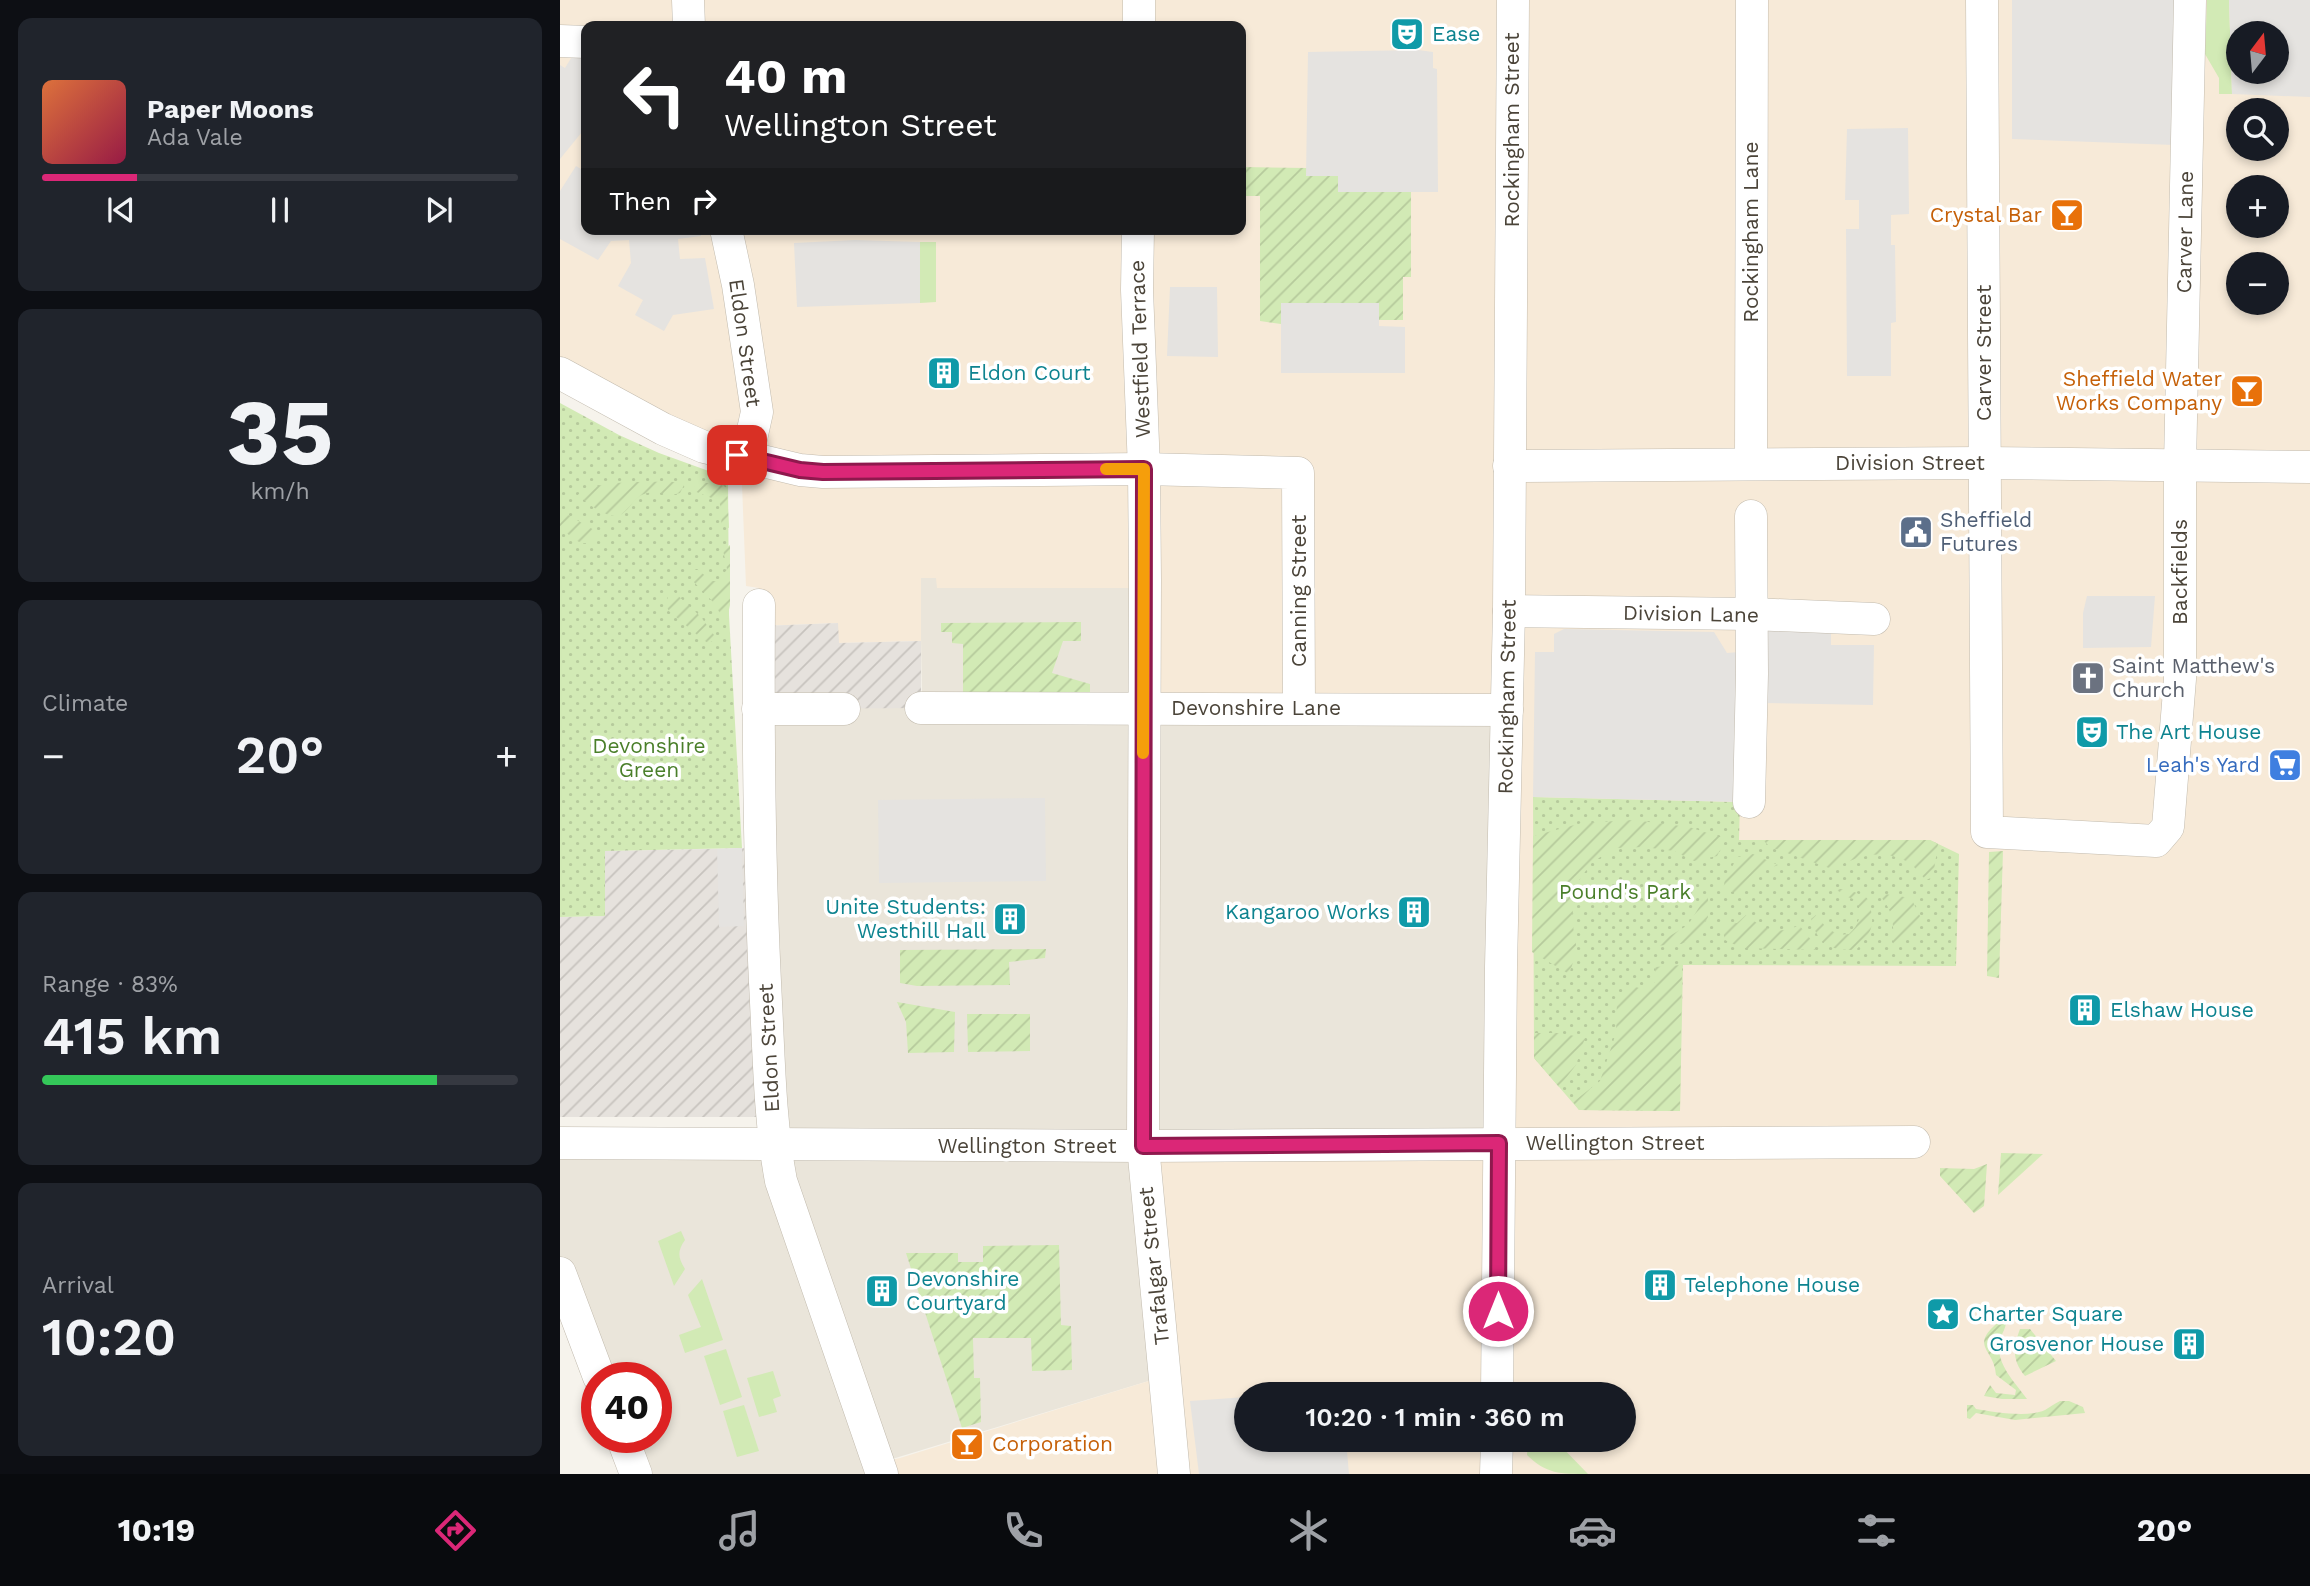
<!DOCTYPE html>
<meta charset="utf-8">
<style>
body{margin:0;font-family:"Work Sans",sans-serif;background:#20242c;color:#f1f3f6;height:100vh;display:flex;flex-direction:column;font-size:26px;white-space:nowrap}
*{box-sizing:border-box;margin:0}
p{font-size:23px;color:#9ea1a6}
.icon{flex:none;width:38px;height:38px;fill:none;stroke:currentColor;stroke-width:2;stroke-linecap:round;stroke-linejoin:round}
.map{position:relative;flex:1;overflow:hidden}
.drawer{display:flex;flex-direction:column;gap:18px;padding:18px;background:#0d0f14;width:560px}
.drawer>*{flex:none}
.banner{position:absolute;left:21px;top:21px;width:665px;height:214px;border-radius:14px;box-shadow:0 4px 10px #0003;background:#202124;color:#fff;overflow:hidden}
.needle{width:46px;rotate:16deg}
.tools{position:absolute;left:1666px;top:21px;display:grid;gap:14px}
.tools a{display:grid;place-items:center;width:63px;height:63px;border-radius:50%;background:#171b24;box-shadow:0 4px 10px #0003;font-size:35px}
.speed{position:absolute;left:21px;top:1362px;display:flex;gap:14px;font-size:35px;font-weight:700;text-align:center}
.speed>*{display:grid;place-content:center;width:91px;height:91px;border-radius:50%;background:#171b24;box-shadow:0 4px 10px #0003;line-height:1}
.speed .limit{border:10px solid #d22;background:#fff;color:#111}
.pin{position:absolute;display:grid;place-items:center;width:60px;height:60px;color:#fff;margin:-30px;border-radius:14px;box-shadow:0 4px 10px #0006}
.me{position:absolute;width:77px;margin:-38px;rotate:0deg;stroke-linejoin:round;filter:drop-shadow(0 0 5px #0008)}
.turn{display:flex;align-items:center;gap:24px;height:147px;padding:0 28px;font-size:32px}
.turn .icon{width:91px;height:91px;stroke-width:2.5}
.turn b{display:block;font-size:49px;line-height:60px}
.then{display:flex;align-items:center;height:66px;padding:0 28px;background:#0003;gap:14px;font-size:26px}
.big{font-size:52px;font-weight:600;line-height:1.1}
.drawer .widget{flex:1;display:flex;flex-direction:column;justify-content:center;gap:10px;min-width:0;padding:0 24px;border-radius:14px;background:#20242c}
.drawer .dial{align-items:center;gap:0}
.dial b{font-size:91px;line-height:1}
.song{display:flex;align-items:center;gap:21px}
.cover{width:84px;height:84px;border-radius:10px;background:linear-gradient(135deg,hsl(20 70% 55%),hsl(340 70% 35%))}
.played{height:7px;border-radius:4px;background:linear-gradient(90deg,#db2777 20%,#363941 20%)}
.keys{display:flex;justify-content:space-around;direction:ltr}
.heat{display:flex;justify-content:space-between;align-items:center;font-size:38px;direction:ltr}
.charge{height:10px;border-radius:5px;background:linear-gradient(90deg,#34c759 83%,#363941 0)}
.trip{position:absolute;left:674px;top:1382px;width:402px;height:70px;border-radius:35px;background:#171b24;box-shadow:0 4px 10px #0003;font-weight:600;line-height:70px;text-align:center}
.menu{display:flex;height:112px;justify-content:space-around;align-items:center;background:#090b0e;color:#9ea1a6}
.menu .icon{width:49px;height:49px}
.menu .current{color:#db2777}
.menu b{font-size:32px;color:#f1f3f6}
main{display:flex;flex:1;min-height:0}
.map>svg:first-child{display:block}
</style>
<main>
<section class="drawer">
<div class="widget">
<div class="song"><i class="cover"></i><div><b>Paper Moons</b><p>Ada Vale</p></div></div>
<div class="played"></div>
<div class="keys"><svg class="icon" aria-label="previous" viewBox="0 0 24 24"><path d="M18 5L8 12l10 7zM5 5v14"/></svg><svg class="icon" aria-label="pause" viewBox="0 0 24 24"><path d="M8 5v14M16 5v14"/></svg><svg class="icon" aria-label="next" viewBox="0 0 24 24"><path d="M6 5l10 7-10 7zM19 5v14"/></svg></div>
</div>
<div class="widget dial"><b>35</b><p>km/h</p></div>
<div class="widget"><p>Climate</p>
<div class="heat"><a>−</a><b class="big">20°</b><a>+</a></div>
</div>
<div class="widget"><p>Range · 83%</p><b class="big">415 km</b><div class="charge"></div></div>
<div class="widget"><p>Arrival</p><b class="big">10:20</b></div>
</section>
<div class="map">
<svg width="1750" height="1474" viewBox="0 0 1750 1474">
<defs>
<pattern id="industrial-furrows" width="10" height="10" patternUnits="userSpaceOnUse" patternTransform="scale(1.75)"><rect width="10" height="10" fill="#e6e2dd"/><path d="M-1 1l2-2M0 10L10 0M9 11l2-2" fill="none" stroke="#c7c3be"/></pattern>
<pattern id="park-dots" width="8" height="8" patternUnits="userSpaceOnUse" patternTransform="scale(1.75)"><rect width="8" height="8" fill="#d2eab5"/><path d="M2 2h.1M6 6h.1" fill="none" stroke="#b6ca9c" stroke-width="1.8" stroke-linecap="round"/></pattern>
<pattern id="garden-furrows" width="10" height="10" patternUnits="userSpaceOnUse" patternTransform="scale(1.75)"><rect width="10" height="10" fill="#d2eab5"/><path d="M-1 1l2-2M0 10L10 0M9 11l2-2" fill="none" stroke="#b6ca9c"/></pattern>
</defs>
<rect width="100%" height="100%" fill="#f6f3ec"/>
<path fill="#eae5da" d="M360,578H377V588H585L947,710L939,1143L605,1376L319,1463L322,1474H76L62,1437H96V1377H39L0,1273V1143L214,1145L198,709L362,697Z"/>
<path fill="#f7ead8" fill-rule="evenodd" d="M0,0H1750V1474H322L318,1463L340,1458L605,1376L583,1146L939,1143L947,711L584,707V588H377L376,578H361V641L278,643V623L199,626V588L186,586L182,485L187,457L0,373ZM26,26H681V229H26ZM1678,33H1717V72H1678ZM1678,110H1717V149H1678ZM1678,187H1717V226H1678ZM1678,264H1717V303H1678ZM686,1395H1064V1440H686Z"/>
<g fill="url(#industrial-furrows)">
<path d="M278,623L279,643L361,641V708L198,709L199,626Z"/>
<path d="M195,848L201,1117H0V917L45,916L44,851Z"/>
</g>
<g fill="#d2eab5">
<path d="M1647,0H1669L1672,94H1659V78L1645,54Z"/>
<path d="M360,242H376V302L360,303Z"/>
<path d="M121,1231L125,1240C117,1251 118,1258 125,1269L114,1286L98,1241Z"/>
<path d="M142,1279L163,1340L125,1353L119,1335L141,1327L128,1295Z"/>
<path d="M166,1349L182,1397L160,1405L144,1356Z"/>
<path d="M213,1371L221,1396L213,1399L217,1412L199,1417L187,1378Z"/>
<path d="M184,1405L199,1451L177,1457L163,1411Z"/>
<path d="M968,1440H995L1028,1474C1000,1474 986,1474 967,1455Z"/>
</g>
<g fill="url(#park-dots)">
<path d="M0,403L59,435L99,453L168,478L169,615L182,848L45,851V916L0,917Z"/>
<path d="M973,797L1180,802L1179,840H1370L1399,854L1396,966L1123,965L1120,1111L1019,1110L974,1058Z"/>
</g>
<g fill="url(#garden-furrows)">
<path d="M681,167L747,168V176H778V192H851V277H843V320H819V303H722L721,324L700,321V196H681Z"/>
<path d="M121,482L124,485L120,493C109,497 99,490 87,493C74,496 72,507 62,514C50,522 27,503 18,495C29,479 101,482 121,482Z"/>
<path d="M135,482L160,484L167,488L169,528L161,526L162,512L159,501L134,491Z"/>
<path d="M0,511L3,512L41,534C22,552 17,540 0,528Z"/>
<path d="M170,545V605L167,619L163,618L153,602L131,579L134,570H138L152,581H159L167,569L163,550Z"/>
<path d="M114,592L141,617L154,635L153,641L148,643L142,639L109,611L105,604L109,595Z"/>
<path d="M521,622V641H503L492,673L530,684V697H403V644L392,643V632H381V623Z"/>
<path d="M1073,820L1129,827L1166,839L1157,856L1134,861L1114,851L1084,847L1056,848L1032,862L1015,886L1012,920L1017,951L1009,974L972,952L973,836L1022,823Z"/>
<path d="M1203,840H1370L1378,844L1373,877L1366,880C1360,874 1353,864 1346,861C1320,848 1296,857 1272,869L1210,847Z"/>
<path d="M1443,851L1439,978L1427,976L1429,852Z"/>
<path d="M1193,854L1218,865C1198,873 1187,877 1182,899L1174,892H1163L1165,878L1178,857Z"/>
<path d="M1276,889H1288L1307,898C1316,922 1314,931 1296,950C1269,950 1259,946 1251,919L1256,915L1265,926L1278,935L1289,934C1300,924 1302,914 1297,900L1284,896Z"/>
<path d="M1148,893V917L1136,939L1121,944L1093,946L1128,925Z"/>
<path d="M1318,893L1351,898L1360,916L1357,925L1342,944H1333C1334,920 1333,911 1318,893Z"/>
<path d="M1186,915C1203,929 1219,936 1239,925L1252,941L1255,950L1182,948L1165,940L1161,923H1177Z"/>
<path d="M486,949L485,958L449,962L450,985L357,986L340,983V950Z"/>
<path d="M1122,965L1120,1111L1019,1110L1013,1102L1040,1081L1056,1033L1057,1000L1068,985L1083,989L1095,982V967Z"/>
<path d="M337,1002L395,1012L394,1052L348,1053L346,1022Z"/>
<path d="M407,1014H470V1051L408,1052Z"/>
<path d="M974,1033H999L1025,1038L1016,1065L999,1087L974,1058Z"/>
<path d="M1441,1153L1483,1154L1438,1195Z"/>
<path d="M1427,1164L1424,1206L1414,1213L1380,1176V1168L1414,1169Z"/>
<path d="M499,1245L501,1325L511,1326L512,1370L472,1371L471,1338H413L414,1378H420L421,1422L402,1428L346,1253H398V1262H423V1246Z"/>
<path d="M1441,1320L1446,1322C1446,1329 1440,1336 1439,1343C1437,1366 1455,1382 1467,1399H1442L1424,1396L1430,1385L1436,1393L1455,1395L1456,1390L1436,1375C1435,1348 1407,1347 1441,1320Z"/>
<path d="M1460,1329H1470L1496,1361L1465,1376C1452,1361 1453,1347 1460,1329Z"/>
<path d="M1500,1401H1509L1523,1407L1525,1413L1455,1420L1416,1413L1410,1419L1407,1418V1405H1413L1416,1409C1434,1412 1468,1418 1485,1410C1490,1407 1494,1404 1500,1401Z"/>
</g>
<g fill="#e5e3e0" fill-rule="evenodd">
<path d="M1452,0H1615L1614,145L1452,139Z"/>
<path d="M1669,0H1750V97L1672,94ZM1678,33H1717V72H1678Z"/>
<path d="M858,50L873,52V68L877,69L878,192H778V176H746L748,52Z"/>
<path d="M13,55H26V127L0,159V65L5,68Z"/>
<path d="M1348,128L1349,214L1331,215V245H1335L1336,322L1331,323V376H1287L1286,229H1299V200H1285L1287,129Z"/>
<path d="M16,166L26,172V229H140L141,236L118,239L120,259L145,258L154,309L113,315L104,331L75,315L83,300L58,286L71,263L69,240L51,241L38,260L0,239V191Z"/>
<path d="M295,240L360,242V303L237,307L234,243Z"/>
<path d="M610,287H657L658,357L607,356Z"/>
<path d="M721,303H819V326L845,327V373H721Z"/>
<path d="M1527,596H1595L1591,647L1523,648V613Z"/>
<path d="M1004,629L1154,632L1167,653L1179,652L1180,802L973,797L975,652H994V634Z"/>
<path d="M1204,630L1271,632V645H1314L1313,705L1204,703Z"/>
<path d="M485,798L486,881L319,883L318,800Z"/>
<path d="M182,848L184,926L159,927L157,849Z"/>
<path d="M686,1397V1440H786L789,1474H639L630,1401Z"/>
</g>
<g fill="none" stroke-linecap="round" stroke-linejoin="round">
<g stroke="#c2bbae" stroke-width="33">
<g id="minor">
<path d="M128,0L129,26"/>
<path d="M1422,0L1427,832L1596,841L1608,827L1620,679V465L1630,0"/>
<path d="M579,26V0"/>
<path d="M0,41L26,42"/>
<path d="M166,229L178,285L197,412L187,457"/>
<path d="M578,229L577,290L584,469L585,580L583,1146L614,1474"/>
<path d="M0,373L103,429L144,447L240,470L263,472L584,469L738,473L739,708"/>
<path d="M1191,464L1192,0"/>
<path d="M949,466L1424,463L1750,467"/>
<path d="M199,605C198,737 199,870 206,1002C209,1062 210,1123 221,1181L322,1474"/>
<path d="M949,611L1192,614L1314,619"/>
<path d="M361,708L947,710"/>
<path d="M198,709H284"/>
<path d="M1189,802L1192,674L1191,516"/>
<path d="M0,1143L583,1146L1354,1142"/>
<path d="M0,1273L39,1377"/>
<path d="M937,1395L941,967L949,611L953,0"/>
<path d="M62,1437L76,1474"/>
<path d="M936,1474L937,1440"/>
</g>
</g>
<use href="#minor" stroke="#fff" stroke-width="32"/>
</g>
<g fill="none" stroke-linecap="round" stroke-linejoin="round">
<g stroke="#8e194d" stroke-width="18">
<path id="route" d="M177,455L240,470L263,472L584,469L583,1146L939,1143L938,1311"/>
</g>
<use href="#route" stroke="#db2777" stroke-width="12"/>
<path stroke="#f59e0b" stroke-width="12" d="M546,469H584L583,753"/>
</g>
<defs>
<g id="theatre-square" transform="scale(1.75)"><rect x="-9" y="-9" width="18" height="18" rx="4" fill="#0f9aa8" stroke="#fff"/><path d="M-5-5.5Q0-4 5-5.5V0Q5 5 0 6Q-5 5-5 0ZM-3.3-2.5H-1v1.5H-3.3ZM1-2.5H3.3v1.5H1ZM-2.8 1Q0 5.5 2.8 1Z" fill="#fff"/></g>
<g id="bar-square" transform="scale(1.75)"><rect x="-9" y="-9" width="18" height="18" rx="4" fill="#e8710a" stroke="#fff"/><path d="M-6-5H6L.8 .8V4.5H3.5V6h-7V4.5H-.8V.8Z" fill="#fff"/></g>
<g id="building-square" transform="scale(1.75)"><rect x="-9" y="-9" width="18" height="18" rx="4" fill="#0f9aa8" stroke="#fff"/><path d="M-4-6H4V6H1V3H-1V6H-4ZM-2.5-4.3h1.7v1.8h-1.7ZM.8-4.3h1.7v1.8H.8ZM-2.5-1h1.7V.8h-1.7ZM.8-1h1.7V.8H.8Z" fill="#fff"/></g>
<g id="civic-square" transform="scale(1.75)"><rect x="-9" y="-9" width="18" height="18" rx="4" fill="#5c6f8a" stroke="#fff"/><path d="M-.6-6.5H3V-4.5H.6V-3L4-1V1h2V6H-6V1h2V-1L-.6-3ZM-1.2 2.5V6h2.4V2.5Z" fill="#fff"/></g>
<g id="church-square" transform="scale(1.75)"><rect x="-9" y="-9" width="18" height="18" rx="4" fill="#6b7280" stroke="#fff"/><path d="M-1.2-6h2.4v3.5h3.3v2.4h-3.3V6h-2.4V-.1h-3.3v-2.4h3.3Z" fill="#fff"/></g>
<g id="supermarket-square" transform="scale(1.75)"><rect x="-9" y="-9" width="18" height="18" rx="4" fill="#3f7fe0" stroke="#fff"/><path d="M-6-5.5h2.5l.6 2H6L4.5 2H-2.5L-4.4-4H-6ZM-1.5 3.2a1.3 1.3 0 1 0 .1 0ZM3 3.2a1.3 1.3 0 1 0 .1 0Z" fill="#fff"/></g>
<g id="sight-square" transform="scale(1.75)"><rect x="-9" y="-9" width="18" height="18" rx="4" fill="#0f9aa8" stroke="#fff"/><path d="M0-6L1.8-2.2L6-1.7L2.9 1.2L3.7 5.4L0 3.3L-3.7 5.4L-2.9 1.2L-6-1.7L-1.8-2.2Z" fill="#fff"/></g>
</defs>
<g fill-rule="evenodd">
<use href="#theatre-square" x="847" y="34"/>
<use href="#bar-square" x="1507" y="215"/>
<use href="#building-square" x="384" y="373"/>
<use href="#bar-square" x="1687" y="391"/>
<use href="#civic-square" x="1356" y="532"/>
<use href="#church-square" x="1528" y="678"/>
<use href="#theatre-square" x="1532" y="732"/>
<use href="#supermarket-square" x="1725" y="765"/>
<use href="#building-square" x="854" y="912"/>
<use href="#building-square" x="450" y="919"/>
<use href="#building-square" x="1525" y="1010"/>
<use href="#building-square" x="1100" y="1285"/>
<use href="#building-square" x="322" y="1291"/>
<use href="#sight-square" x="1383" y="1314"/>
<use href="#building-square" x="1629" y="1344"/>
<use href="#bar-square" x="407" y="1444"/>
</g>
<g text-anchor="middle" stroke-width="7" stroke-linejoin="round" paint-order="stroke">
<g font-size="21" fill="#0d838f" stroke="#fff" text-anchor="start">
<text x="872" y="41">Ease</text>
<text x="408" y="380">Eldon Court</text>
<text x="1556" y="739">The Art House</text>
<text x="426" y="914" text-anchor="end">Unite Students:<tspan x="426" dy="24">Westhill Hall</tspan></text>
<text x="830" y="919" text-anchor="end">Kangaroo Works</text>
<text x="1550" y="1017">Elshaw House</text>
<text x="346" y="1286">Devonshire<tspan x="346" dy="24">Courtyard</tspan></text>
<text x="1124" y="1292">Telephone House</text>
<text x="1408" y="1321">Charter Square</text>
<text x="1604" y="1351" text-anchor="end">Grosvenor House</text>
</g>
<g font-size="21" fill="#4b4439" stroke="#fff">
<text transform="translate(952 130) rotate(-90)" y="7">Rockingham Street</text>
<text transform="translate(1191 232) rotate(-90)" y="7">Rockingham Lane</text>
<text transform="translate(1625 232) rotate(-89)" y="7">Carver Lane</text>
<text transform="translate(185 343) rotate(82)" y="7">Eldon Street</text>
<text transform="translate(580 349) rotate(-92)" y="7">Westfield Terrace</text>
<text transform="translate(1424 353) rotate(-90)" y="7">Carver Street</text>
<text x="1350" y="470">Division Street</text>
<text transform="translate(1620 572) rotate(-90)" y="7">Backfields</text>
<text transform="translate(739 591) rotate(-90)" y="7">Canning Street</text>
<text transform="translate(1131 614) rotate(1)" y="7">Division Lane</text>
<text transform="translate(947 697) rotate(-89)" y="7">Rockingham Street</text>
<text x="696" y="715">Devonshire Lane</text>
<text transform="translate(209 1048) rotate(-93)" y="7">Eldon Street</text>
<text x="1055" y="1150">Wellington Street</text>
<text x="467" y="1153">Wellington Street</text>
<text transform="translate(594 1266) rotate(-96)" y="7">Trafalgar Street</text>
</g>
<g font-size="21" fill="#c56008" stroke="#fff" text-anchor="end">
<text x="1482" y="222">Crystal Bar</text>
<text x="1662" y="386">Sheffield Water<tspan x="1662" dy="24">Works Company</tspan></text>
<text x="432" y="1451" text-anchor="start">Corporation</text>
</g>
<g font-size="21" fill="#4e5e75" stroke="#fff" text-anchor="start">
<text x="1380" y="527">Sheffield<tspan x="1380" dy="24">Futures</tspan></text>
</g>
<g font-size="21" fill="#5b616d" stroke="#fff" text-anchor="start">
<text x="1552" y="673">Saint Matthew's<tspan x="1552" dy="24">Church</tspan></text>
</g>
<g font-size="21" fill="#4a7f2a" stroke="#fff">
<text x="89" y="753">Devonshire<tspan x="89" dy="24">Green</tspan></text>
<text x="1065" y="899">Pound's Park</text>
</g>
<g font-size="21" fill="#366cbe" stroke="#fff" text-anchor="end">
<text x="1700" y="772">Leah's Yard</text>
</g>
</g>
</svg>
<div class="tools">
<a><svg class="needle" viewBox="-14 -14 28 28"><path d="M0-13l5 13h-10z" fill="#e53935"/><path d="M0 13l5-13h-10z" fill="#9ea1a6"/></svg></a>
<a><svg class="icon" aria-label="search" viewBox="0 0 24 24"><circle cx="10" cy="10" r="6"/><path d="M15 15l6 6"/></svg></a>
<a>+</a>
<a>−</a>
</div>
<div class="speed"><div class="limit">40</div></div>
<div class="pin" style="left:177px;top:455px;background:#d93025"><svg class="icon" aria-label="arrive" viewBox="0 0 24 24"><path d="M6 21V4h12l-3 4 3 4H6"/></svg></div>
<svg class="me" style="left:938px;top:1311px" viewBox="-20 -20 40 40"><circle r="17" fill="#db2777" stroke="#fff" stroke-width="3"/><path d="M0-11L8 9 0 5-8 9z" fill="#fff"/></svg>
<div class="trip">10:20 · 1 min · 360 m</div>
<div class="banner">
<div class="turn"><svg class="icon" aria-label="left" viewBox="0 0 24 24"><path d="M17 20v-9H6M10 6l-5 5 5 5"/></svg><div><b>40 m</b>Wellington Street</div></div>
<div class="then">Then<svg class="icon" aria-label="right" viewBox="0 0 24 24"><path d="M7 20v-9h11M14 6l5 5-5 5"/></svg></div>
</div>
</div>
</main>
<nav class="menu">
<b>10:19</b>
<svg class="icon current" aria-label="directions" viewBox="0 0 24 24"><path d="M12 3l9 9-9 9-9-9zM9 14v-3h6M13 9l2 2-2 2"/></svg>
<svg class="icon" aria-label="music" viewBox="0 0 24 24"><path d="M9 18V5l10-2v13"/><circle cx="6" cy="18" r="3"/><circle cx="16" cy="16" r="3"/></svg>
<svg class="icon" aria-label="phone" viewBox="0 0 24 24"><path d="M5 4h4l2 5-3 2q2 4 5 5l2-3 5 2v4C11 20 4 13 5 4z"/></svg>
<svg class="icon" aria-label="climate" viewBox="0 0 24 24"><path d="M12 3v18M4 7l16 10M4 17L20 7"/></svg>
<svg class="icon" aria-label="car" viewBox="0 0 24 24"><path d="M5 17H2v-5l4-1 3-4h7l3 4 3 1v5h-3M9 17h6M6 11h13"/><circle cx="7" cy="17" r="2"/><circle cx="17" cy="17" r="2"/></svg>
<svg class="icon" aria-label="filters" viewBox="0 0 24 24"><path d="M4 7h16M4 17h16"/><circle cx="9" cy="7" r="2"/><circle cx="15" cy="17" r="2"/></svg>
<b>20°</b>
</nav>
